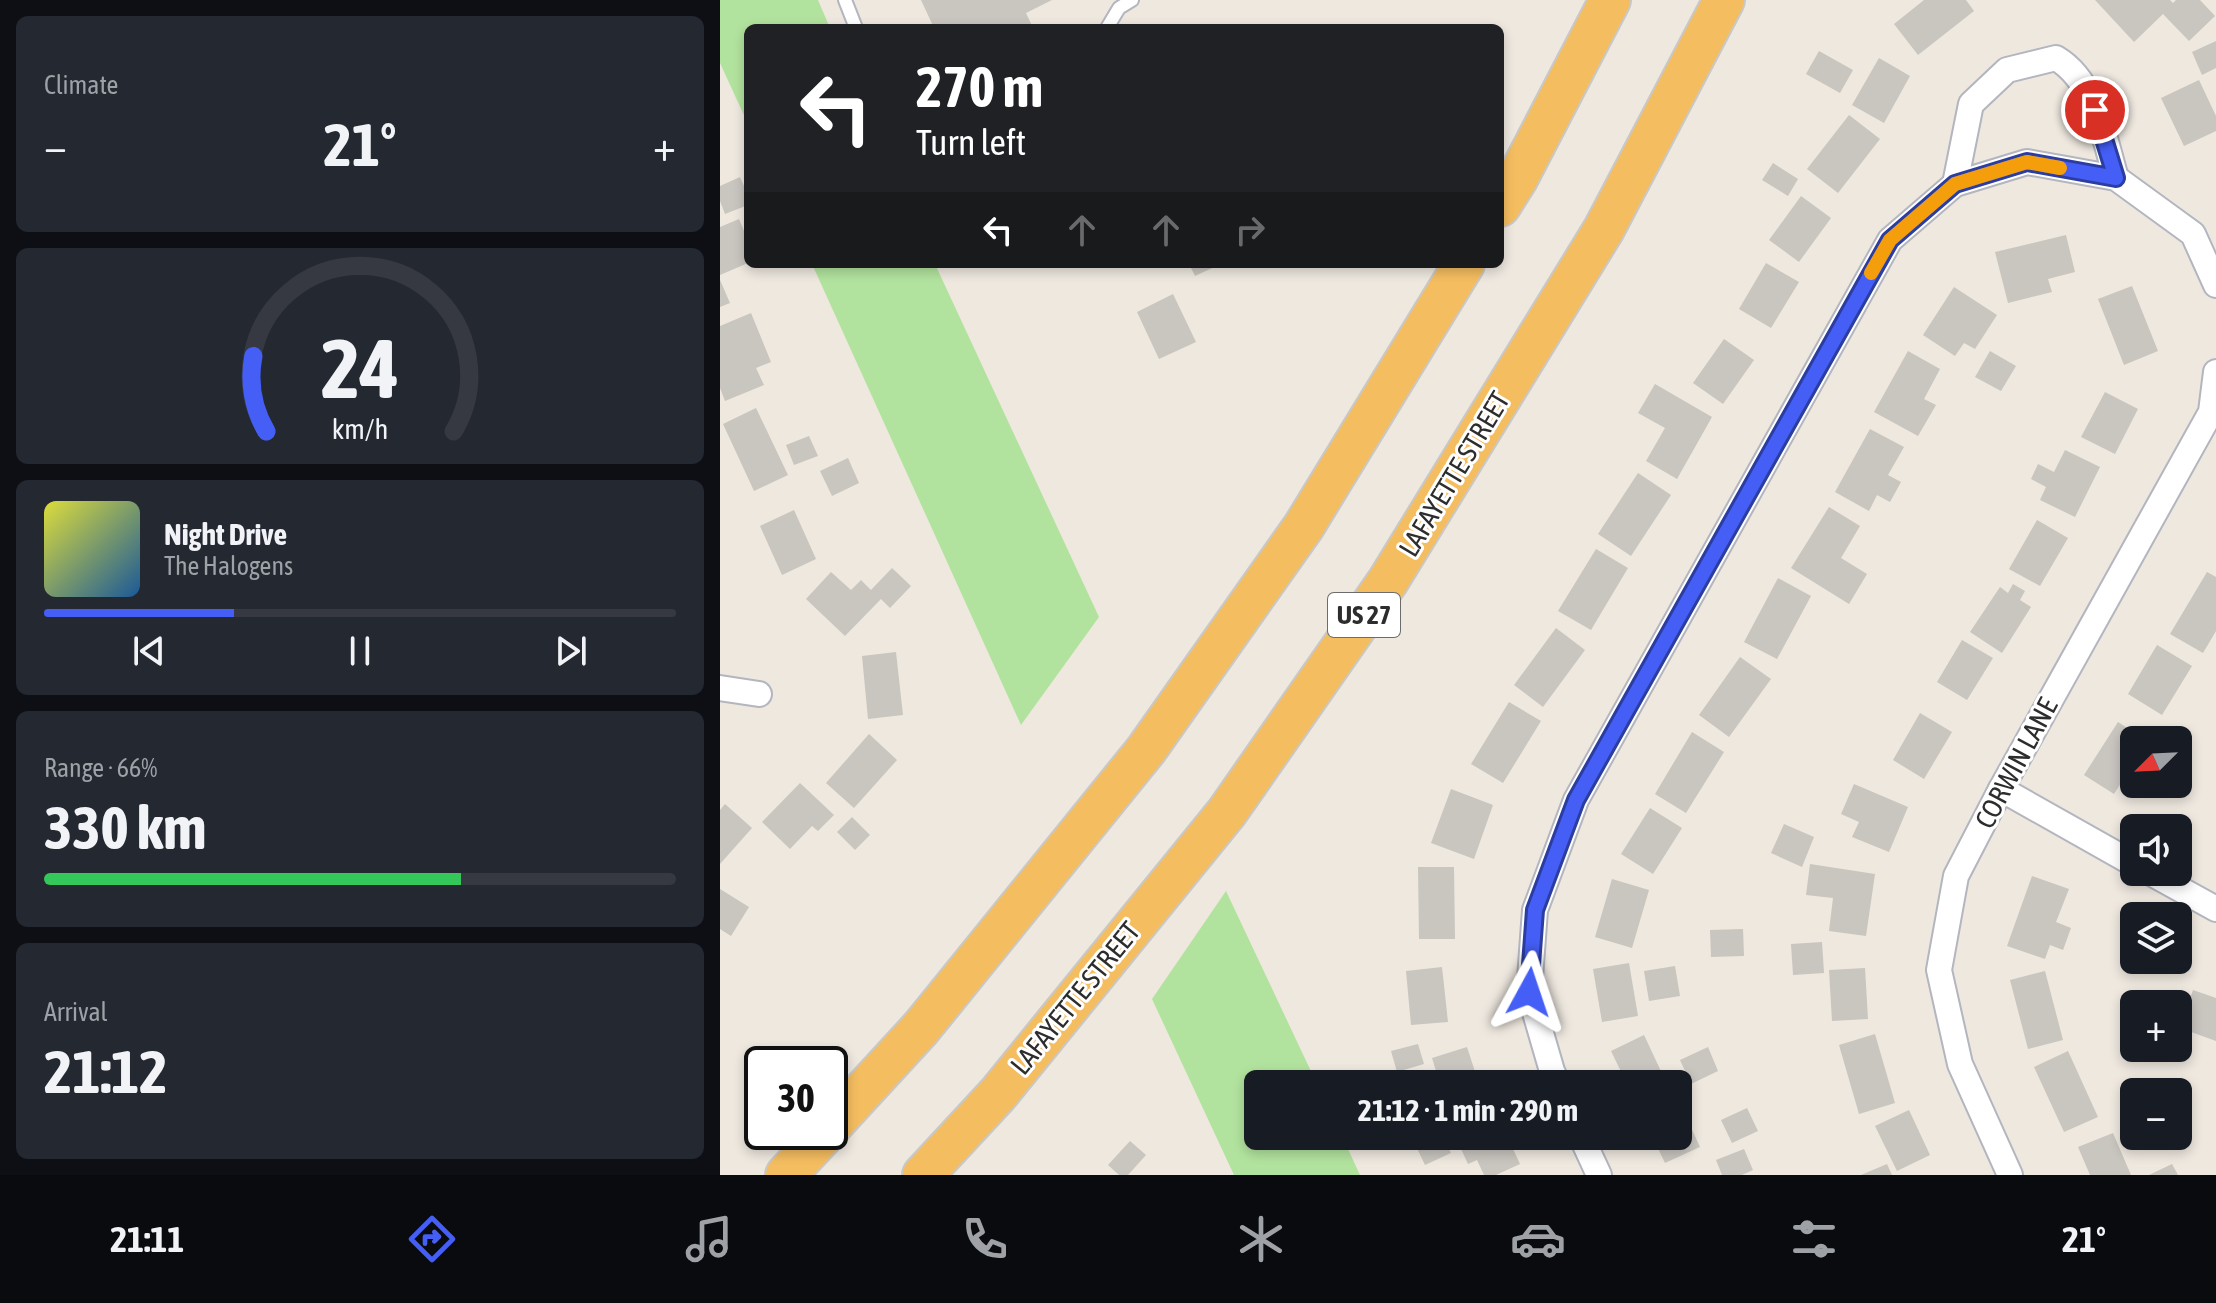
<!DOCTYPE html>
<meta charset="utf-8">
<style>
body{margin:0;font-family:"Asap Condensed",sans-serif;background:#242831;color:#f1f3f6;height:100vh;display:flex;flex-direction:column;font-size:30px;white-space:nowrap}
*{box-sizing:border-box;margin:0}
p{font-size:26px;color:#9ea1a6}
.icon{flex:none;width:44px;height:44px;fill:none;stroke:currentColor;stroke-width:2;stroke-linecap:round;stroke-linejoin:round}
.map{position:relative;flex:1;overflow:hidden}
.drawer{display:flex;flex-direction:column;gap:16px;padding:16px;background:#0d0f14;width:720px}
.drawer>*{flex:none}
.banner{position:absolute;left:24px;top:24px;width:760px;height:244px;border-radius:12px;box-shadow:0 4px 12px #0003;background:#202124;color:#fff;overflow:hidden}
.needle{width:52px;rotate:246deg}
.fabs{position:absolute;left:1400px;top:726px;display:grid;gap:16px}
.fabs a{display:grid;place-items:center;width:72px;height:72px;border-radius:12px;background:#171b24;box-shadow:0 4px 12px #0003;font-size:40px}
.speed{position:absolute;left:24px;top:1046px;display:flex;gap:16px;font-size:40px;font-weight:700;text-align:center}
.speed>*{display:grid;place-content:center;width:104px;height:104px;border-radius:50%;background:#171b24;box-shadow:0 4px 12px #0003;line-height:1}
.speed .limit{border:4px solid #111;border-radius:12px;background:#fff;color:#111}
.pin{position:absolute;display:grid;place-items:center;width:68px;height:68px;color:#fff;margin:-34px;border:4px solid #fff;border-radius:50%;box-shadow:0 2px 8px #0007}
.me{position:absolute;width:88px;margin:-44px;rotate:5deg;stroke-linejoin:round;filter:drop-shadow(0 0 6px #0008)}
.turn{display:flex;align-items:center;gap:28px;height:168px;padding:0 40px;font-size:36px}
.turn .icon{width:104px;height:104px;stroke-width:2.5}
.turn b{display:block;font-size:56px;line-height:68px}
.lanes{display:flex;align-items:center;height:76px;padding:0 40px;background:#0003;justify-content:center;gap:40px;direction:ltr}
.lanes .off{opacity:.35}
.big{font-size:60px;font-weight:700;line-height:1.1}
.drawer .widget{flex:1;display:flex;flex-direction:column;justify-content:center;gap:12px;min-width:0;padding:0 28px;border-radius:12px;background:#242831}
.drawer .dial{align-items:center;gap:0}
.dial svg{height:208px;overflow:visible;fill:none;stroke:#363941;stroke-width:7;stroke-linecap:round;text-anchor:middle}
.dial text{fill:#f1f3f6;stroke:none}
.song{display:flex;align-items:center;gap:24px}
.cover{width:96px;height:96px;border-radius:12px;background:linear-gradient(135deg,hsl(60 70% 55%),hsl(210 70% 35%))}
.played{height:8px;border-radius:4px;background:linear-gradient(90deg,#445ef6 30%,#363941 30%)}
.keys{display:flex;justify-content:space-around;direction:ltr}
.heat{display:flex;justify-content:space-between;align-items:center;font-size:44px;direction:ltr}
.charge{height:12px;border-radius:6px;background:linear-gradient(90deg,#34c759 66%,#363941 0)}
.trip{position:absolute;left:524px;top:1070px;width:448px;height:80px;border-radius:12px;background:#171b24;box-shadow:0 4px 12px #0003;font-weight:700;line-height:80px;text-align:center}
.dock{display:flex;height:128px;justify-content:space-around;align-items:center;background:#090b0e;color:#9ea1a6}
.dock .icon{width:56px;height:56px}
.dock .selected{color:#445ef6}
.dock b{font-size:36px;color:#f1f3f6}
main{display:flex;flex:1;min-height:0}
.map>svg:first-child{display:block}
</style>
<main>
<section class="drawer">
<div class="widget"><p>Climate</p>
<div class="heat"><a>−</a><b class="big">21°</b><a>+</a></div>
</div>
<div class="widget dial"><svg viewBox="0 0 100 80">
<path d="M14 69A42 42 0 1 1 86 69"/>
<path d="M14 69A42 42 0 0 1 9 40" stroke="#445ef6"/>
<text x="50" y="56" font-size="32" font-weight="700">24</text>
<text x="50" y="72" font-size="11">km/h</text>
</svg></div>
<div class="widget">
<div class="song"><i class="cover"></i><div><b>Night Drive</b><p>The Halogens</p></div></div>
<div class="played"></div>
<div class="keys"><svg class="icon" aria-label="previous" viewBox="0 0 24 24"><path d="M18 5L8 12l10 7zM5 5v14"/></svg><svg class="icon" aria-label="pause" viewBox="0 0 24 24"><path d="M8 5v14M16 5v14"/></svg><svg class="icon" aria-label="next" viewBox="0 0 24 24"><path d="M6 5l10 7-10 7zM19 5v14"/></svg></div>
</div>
<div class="widget"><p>Range · 66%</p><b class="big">330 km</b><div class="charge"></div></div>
<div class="widget"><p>Arrival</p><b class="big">21:12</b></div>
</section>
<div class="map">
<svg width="1496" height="1175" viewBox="0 0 1496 1175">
<rect width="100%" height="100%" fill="#eee8df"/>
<g fill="#b2e39e">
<path d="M0,0H98L110,28H28V124L0,63Z"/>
<path d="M92,264H215L379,617L301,725Z"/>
<path d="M506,891L597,1084H538V1136H622L640,1175H514L432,999Z"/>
</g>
<g fill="#c9c5bf">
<path d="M201,0H332L306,13L313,28H214Z"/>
<path d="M1204,0H1246L1254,11L1198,55L1174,24Z"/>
<path d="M1375,0H1450L1453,3L1456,0H1480L1495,16L1469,41L1443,14L1414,42Z"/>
<path d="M1496,41V68L1482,75L1472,52Z"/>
<path d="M1099,51L1133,70L1120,93L1086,74Z"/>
<path d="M1159,58L1190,76L1164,123L1132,105Z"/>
<path d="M1479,80L1496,116V131L1464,146L1441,98Z"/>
<path d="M1129,115L1160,139L1118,193L1087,169Z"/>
<path d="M1053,163L1078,179L1068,196L1042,180Z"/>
<path d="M20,177L28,195V205L5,214L0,201V186Z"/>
<path d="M1081,196L1111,218L1079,262L1049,240Z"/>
<path d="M19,219L28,240V263L0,275V227Z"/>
<path d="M1346,235L1355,272L1328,279L1332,292L1288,303L1275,252Z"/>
<path d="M1046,263L1079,282L1051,328L1019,309Z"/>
<path d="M469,264H501L475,276Z"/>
<path d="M0,280L10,303L0,307Z"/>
<path d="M1412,286L1438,351L1404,365L1378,299Z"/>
<path d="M1234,287L1277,315L1255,349L1244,343L1235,356L1203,335Z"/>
<path d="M453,294L476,342L439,359L417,312Z"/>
<path d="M31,313L51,362L36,368L44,385L5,401L0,388V326Z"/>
<path d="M1004,339L1034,360L1003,404L973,383Z"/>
<path d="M1188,351L1220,369L1204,399L1216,405L1198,436L1154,412Z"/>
<path d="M1270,351L1296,366L1281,391L1255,377Z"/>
<path d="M935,384L992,417L957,479L926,461L945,428L918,413Z"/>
<path d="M1385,392L1418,409L1395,454L1361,437Z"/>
<path d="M36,408L68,475L34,491L3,424Z"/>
<path d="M1150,429L1184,447L1168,475L1181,482L1170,502L1157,495L1149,511L1115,492Z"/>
<path d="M89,436L98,456L74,465L66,445Z"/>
<path d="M1345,450L1380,467L1355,517L1320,500L1326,487L1311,479L1318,464L1334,472Z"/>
<path d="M128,458L139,483L112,496L100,471Z"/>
<path d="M918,473L951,495L911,556L878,534Z"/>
<path d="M1109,507L1140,526L1121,558L1147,574L1129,604L1071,568Z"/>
<path d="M74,510L96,559L62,575L40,526Z"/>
<path d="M1317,520L1348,538L1320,586L1289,569Z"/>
<path d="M876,549L908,568L871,630L838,611Z"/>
<path d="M172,568L191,586L170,608L161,599L125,636L86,599L111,572L131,590L141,580L151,590Z"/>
<path d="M1487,572L1496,577V631L1483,653L1450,634Z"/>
<path d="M1058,578L1091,596L1057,659L1024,642Z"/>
<path d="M1293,584L1305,591L1300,600L1311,607L1282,653L1250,632L1280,587L1288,593Z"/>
<path d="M836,628L865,650L823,707L794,685Z"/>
<path d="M1242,640L1273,658L1247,700L1217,682Z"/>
<path d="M1437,645L1472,666L1442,715L1408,694Z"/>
<path d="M176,652L183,715L148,719L142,656Z"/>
<path d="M1020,657L1051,679L1009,737L979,715Z"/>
<path d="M789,702L821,721L783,783L751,764Z"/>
<path d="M1200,713L1232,732L1204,779L1173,760Z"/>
<path d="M1398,722L1426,740H1414V772L1410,769L1394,794L1364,775Z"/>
<path d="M972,732L1004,752L966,813L935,794Z"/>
<path d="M149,734L177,760L134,808L106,783Z"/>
<path d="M80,783L114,815L98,831L92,826L70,849L42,822Z"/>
<path d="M1134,784L1188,807L1169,852L1132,837L1139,822L1121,814Z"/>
<path d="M731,789L773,805L754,859L711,843Z"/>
<path d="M5,804L32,828L0,864V810Z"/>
<path d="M930,808L962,828L933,874L901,854Z"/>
<path d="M132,817L150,835L135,850L117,832Z"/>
<path d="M1064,824L1094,837L1082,867L1051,853Z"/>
<path d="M1090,864L1155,874L1146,936L1109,931L1113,898L1086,895Z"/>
<path d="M698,867H734L735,939H699Z"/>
<path d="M1312,876L1349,889L1336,922L1351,928L1343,950L1330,945L1325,959L1287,946Z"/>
<path d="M892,879L929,890L912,948L875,937Z"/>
<path d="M0,889L29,907L11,936L0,929Z"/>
<path d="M1023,929L1024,956L991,957L990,930Z"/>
<path d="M1102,942L1104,973L1073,975L1071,944Z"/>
<path d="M909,963L918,1016L882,1022L873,969Z"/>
<path d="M955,966L960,996L929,1001L924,971Z"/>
<path d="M722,967L728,1022L691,1025L686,971Z"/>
<path d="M1145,968L1148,1019L1112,1021L1109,970Z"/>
<path d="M1325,971L1343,1040L1308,1049L1290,980Z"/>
<path d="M1473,990L1496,998V1041L1460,1028Z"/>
<path d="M1155,1034L1175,1103L1139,1114L1119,1045Z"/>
<path d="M924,1035L947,1084H907L891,1051Z"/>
<path d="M698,1044L704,1064L677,1072L671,1051Z"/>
<path d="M747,1047L759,1084H720L712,1058Z"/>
<path d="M988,1047L998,1071L971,1084L960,1060Z"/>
<path d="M1348,1051L1378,1117L1344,1132L1314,1067Z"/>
<path d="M958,1099L980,1147L945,1163L932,1136H958Z"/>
<path d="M1027,1108L1038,1131L1012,1143L1001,1120Z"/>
<path d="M1189,1110L1210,1155L1177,1171L1155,1126Z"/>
<path d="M1393,1133L1411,1175H1370L1358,1147Z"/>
<path d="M701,1136H723L731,1153L705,1165L693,1140Z"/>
<path d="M735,1136H787L800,1164L776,1175H764L757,1160L748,1164Z"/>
<path d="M410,1141L426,1155L408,1175H399L388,1165Z"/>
<path d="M1024,1149L1033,1170L1022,1175H1002L996,1160Z"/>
<path d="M1167,1164L1172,1175H1141Z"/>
<path d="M1452,1164L1458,1175H1429Z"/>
</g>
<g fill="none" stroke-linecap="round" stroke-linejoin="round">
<g stroke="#b3b5bf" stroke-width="16">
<g id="service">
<path d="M125,0L136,28"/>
<path d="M387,28L399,8L412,0"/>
</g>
</g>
<g stroke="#b3b5bf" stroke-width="28">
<g id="minor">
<path d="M1235,184L1251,104L1287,70L1336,58C1375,81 1384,137 1396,178"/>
<path d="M0,688L39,694"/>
<path d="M1281,789L1414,864"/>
<path d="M1429,872L1496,909"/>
<path d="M838,1084L832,1071L809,992L815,910L856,800L1170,240L1235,184L1307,162L1396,178L1473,234L1496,285"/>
<path d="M861,1136L879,1175"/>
<path d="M1290,1175L1240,1064L1219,970L1236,876L1281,789L1491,412L1496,372"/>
</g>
</g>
<g stroke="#c8c8c8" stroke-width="44">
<g id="trunk">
<path d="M780,206L797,179L890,0"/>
<path d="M110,1127L201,1028L426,750L584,526L744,264"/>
<path d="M66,1175L106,1132"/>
<path d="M203,1175L278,1094L507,812L668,581L884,229L1004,0"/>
</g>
</g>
<use href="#service" stroke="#fff" stroke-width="12"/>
<use href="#minor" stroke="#fff" stroke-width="24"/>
<use href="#trunk" stroke="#f4bd60" stroke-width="40"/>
</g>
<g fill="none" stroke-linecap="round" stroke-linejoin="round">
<g stroke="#2c3da0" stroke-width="20">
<path id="route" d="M809,992L815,910L856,800L1170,240L1235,184L1307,162L1396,178L1375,110"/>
</g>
<use href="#route" stroke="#445ef6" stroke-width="14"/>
<path stroke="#f59e0b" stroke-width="14" d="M1151,273L1170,240L1235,184L1307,162L1340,168"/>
</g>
<g text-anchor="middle" stroke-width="6" stroke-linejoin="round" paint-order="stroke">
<rect fill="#fff" stroke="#6c6c6c" stroke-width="2" x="608" y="593" width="72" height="44" rx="6"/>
<g font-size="26" font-weight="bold" fill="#2d2d2d">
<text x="644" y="624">US 27</text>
</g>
<g font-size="28" fill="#2d2d2d" stroke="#fff">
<text transform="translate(734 474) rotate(-59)" y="10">LAFAYETTE STREET</text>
<text transform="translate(1296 763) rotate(-62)" y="10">CORWIN LANE</text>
<text transform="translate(355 998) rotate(-51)" y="10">LAFAYETTE STREET</text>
</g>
</g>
</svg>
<div class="fabs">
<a><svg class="needle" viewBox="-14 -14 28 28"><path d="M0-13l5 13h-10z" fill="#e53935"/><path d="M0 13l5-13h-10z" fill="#9ea1a6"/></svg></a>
<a><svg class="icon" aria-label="sound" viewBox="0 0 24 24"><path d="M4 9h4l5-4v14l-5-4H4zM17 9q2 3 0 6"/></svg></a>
<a><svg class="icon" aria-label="layers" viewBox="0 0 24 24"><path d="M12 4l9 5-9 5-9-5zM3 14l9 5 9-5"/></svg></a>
<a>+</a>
<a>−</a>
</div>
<div class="speed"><div class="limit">30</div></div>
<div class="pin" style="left:1375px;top:110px;background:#d93025"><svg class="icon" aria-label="arrive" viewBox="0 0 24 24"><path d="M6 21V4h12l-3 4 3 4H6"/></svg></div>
<svg class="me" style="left:809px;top:992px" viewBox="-20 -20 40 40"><path d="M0-17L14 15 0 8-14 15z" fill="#445ef6" stroke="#fff" stroke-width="4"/></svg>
<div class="trip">21:12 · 1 min · 290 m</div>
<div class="banner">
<div class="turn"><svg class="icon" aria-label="left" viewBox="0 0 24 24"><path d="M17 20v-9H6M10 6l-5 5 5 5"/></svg><div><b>270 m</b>Turn left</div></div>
<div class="lanes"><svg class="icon" aria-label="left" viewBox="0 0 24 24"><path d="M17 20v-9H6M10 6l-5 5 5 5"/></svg><svg class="icon off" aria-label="ahead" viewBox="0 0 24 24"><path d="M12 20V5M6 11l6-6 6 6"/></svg><svg class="icon off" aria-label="ahead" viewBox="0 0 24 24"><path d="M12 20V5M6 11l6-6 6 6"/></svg><svg class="icon off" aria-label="right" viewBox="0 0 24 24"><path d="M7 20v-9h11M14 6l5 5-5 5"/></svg></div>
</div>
</div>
</main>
<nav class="dock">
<b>21:11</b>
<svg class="icon selected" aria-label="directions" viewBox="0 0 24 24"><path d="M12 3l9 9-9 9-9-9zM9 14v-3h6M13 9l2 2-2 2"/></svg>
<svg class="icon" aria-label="music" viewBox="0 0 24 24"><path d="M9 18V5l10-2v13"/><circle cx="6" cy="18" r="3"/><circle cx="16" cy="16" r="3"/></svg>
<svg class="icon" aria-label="phone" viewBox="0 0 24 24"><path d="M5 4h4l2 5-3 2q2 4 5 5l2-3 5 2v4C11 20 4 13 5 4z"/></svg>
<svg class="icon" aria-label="climate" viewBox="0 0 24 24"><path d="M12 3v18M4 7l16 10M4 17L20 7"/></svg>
<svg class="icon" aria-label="car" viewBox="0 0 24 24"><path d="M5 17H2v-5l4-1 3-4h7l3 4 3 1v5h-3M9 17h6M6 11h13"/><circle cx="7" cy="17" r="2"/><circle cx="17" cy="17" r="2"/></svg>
<svg class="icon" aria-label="filters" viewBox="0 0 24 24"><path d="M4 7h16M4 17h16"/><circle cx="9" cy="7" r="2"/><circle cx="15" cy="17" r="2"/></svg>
<b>21°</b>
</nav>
